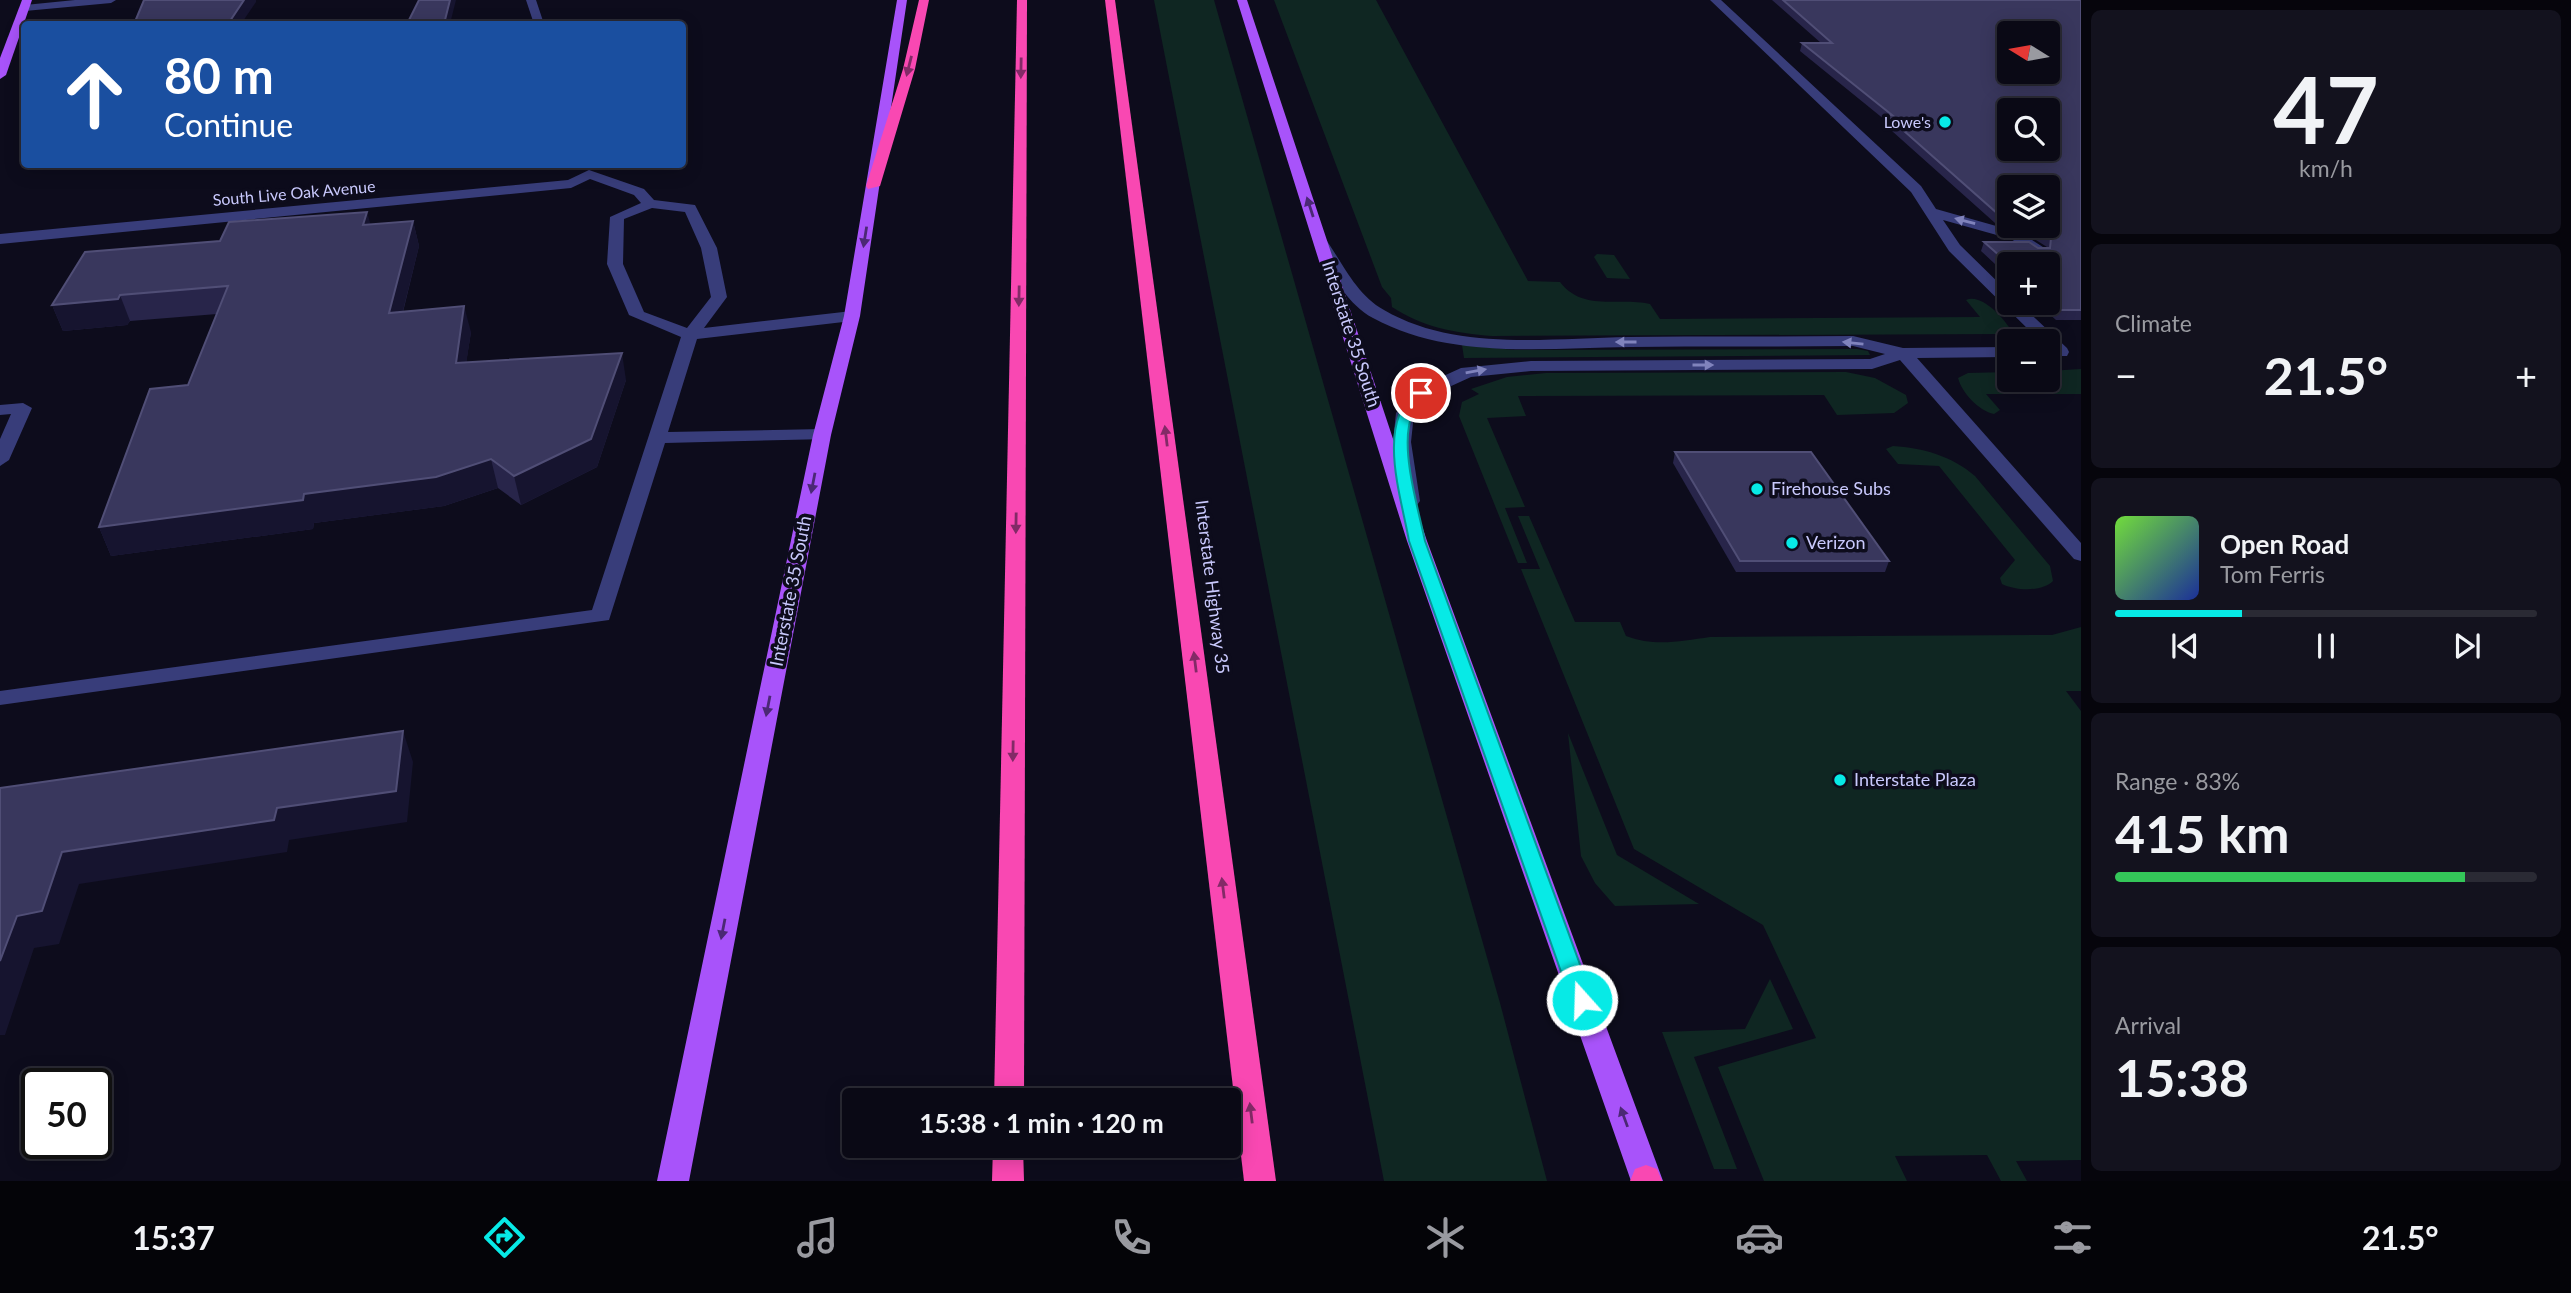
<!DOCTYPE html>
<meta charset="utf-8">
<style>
body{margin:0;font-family:Lato,sans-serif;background:#13121e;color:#f1f3f6;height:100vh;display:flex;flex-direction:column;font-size:26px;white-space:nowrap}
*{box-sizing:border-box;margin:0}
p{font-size:23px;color:#999aa0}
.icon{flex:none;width:38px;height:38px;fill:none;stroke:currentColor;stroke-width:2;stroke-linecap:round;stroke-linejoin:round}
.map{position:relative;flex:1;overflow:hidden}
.side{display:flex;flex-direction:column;gap:10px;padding:10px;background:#06050c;width:490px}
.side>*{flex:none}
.hud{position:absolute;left:21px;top:21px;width:665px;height:147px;border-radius:7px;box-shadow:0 4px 18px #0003,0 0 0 2px #2a2a34;background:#1a4fa0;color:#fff;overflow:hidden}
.needle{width:46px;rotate:281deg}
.controls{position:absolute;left:1997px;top:21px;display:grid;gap:14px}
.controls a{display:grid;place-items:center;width:63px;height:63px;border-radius:7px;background:#0a0915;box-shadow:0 4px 18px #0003,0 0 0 2px #2a2a34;font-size:35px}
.speed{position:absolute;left:21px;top:1068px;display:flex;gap:14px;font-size:35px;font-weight:700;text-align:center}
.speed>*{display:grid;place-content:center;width:91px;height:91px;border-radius:50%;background:#0a0915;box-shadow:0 4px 18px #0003,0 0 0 2px #2a2a34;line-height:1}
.speed .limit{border:4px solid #111;border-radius:10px;background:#fff;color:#111}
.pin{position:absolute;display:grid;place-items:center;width:60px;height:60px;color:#fff;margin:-30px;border:4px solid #fff;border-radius:50%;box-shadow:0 2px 7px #0007}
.me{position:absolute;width:77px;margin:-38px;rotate:340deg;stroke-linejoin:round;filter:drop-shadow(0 0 5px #0008)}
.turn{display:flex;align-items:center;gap:24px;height:147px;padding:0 28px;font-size:32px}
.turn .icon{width:91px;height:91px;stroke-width:2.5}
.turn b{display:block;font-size:49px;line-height:60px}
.big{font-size:52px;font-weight:700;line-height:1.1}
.side .widget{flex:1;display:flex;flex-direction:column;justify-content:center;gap:10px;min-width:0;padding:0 24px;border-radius:10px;background:#13121e}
.side .dial{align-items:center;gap:0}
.dial b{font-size:91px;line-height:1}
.song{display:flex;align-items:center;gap:21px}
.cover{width:84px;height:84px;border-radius:10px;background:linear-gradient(135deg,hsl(100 70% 55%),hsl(230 70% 35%))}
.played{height:7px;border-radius:4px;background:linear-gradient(90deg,#07eae6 30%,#2a2a34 30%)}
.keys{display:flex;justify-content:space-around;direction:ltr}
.heat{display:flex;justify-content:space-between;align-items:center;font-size:38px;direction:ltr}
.charge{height:10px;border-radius:5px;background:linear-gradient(90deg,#34c759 83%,#2a2a34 0)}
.trip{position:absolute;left:842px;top:1088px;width:399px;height:70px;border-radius:7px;background:#0a0915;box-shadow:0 4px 18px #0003,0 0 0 2px #2a2a34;font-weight:700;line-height:70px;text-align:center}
.menu{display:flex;height:112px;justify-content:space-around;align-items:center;background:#040408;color:#999aa0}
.menu .icon{width:49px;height:49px}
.menu .on{color:#07eae6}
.menu b{font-size:32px;color:#f1f3f6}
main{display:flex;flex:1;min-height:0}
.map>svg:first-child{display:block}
</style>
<main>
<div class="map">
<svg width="2081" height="1181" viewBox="0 0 2081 1181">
<rect width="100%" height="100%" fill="#0d0c1c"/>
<g fill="#0f2622">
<path d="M1154,0H1214L1500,1003L1547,1181H1384Z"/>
<path d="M1274,0H1376L1528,281L1560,282C1583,312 1619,297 1650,304L1660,319L1980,317L1966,300C1981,293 2003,317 2011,330L2003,334L1492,336C1455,333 1422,327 1392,307L1391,298L1382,287Z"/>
<path d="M1597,254L1614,255L1630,279L1607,278L1594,257Z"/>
<path d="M1462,345L1514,350L1857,349L1868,351L1870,355L1464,358Z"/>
<path d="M2081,369V394H1986L2000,410L1994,414C1979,411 1962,393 1958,378L1968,373L2009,372V380H2048V371Z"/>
<path d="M1846,372L1875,378L1906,395L1908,403L1894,413L1837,415L1824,395L1518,396L1526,416L1487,418L1525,507L1505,508L1527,563H1518L1459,416L1462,402L1479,394L1471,389L1507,377L1546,373Z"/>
<path d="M1893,446C1923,448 1952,456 1975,476L2050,566L2053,581C2042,592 2016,591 2002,584L2000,578L2015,560L1939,466L1898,464L1886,449Z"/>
<path d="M1518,516H1529L1575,622H1620L1626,636C1655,647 1681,641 1710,637L2052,635L2081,627V691H2066L2081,711V1160L2016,1161L2027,1181H2001L1987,1155L1895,1156L1907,1181H1764L1718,1067L1816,1038L1763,925L1634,849L1521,569H1540Z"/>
<path d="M1568,733L1617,855L1699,904L1615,906L1595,883L1581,856Z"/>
<path d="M1770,979L1793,1029L1694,1057L1737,1169H1714L1662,1032L1745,1029Z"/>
</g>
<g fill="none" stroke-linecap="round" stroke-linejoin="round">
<g fill="#383d7a" fill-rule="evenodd">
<path d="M75,0H116L111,3L25,11L19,8L25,5Z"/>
<path d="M526,0H536L544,24H534Z"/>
<path d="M1710,0H1721L1921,186L1936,209L2021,233L2046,249V255H2036L2011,239L1943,220L1960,245L2009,293V303H2019L2067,348L2069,352L2067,356H2055L2048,348V341H2040L1949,251L1911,192Z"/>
<path d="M589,170L644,189L654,200L695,205L717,248L727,297L704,328L852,311L860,316L852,321L697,339L668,432L822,429L828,431L831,435L828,439L665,443L609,620L0,705V691L592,610L681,337L629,315L607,264L610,217L641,203L634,195L590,179L571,188L0,244V234L568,180ZM652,208L685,212L701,248L711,297L687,328L644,312L623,264L624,219Z"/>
<path d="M1322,239L1327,241C1344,266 1357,295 1384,310C1456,352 1550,338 1629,337C1704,336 1778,337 1853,336L1903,348L2009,347V357L1917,358L2081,543V561L2074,559L1900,360L1872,369L1531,371L1471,377L1427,397L1414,414L1411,442L1420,501L1417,505H1403L1393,442L1396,413L1415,389L1461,368L1531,361L1870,359L1885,354L1853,346C1778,347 1704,346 1630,347C1546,348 1450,360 1373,318C1345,303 1330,270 1314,244Z"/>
<path d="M23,403L32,408L9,460L0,466V439L11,414L0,415V405Z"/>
</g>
<g fill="#a853fa" fill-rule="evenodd">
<path d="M22,0H32L6,75L0,79V58Z"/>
<path d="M897,0H907L860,316L831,435L689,1181H657L813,435L844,316Z"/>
<path d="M1237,0H1247L1427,541L1663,1181H1631L1407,541Z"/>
</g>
<g fill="#f948b2" fill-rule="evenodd">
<path d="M919,0H929L915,69L880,186L868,189L866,186L903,69Z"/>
<path d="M1017,0H1027L1024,1101H994Z"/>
<path d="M1105,0H1115L1276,1181H1244Z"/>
<path d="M993,1146H1023L1024,1181H992Z"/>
<path d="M1646,1165L1657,1169L1662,1181H1630L1635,1169Z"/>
</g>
</g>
<g fill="#28254a" fill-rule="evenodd">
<path d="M1772,0H2081V320H2056L2037,303H2048V264H2009V277L1981,251L1984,242L2038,248H2047V247L2022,231L1995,223L1883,123L1885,120L1800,51L1802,43H1821ZM2009,187L2048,226H2009Z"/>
<path d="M413,221L419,246L403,312L471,332L466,363L626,380L597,467L521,505L498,488L444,506L314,523L313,529L111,556L99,527L188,385L217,314L130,321L127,325L63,331L52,305L220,241L370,225Z"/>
<path d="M1675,452L1889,561L1885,572H1736L1673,463Z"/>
</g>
<g fill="#16142f">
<path d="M244,0H256V2L241,24H228Z"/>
<path d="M450,0H456L450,24H444Z"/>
<path d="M367,212L374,236L363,225Z"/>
<path d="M413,221L419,246L396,339L389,313Z"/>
<path d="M120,295L130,321L127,325L63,331L52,305Z"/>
<path d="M464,306L471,332L462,391L456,363Z"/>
<path d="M622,353L626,380L597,467L521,505L514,476Z"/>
<path d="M491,459L498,488L444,506L314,523L313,529L111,556L99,527L304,494Z"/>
<path d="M403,731L413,762L407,822L289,840L287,852L79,884L59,944L34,948L5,1035H0V961L17,916L62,852L277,808Z"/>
</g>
<g fill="#39375d" stroke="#504e76" stroke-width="2" fill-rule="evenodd">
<path d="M144,0H244L228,24H134Z"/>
<path d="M419,0H450L444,24H407Z"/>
<path d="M1783,0H2081V310H2060L2048,299V264H2009L1984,242H2029L2038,248H2050L2051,238L2032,226H2048V187H2009V217L1998,214L1886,115H1892L1802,43H1832ZM2009,33H2048V72H2009ZM2009,110H2048V149H2009Z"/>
<path d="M367,212L363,225L413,221L389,313L464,306L456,363L622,353L591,439L514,476L491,459L436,477L304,494L303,500L99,527L150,389L188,385L228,286L120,295L118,299L52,305L85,252L220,241L229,222Z"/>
<path d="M1675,452H1811L1889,561H1740Z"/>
<path d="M403,731L396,791L277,808L274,820L62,852L42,911L17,916L0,961V788Z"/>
</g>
<defs><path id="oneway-solid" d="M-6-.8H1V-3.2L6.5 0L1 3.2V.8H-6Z" transform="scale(1.75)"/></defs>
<g fill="#832a67">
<use href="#oneway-solid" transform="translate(909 66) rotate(104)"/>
<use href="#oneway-solid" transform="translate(1021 68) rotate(91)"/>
<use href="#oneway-solid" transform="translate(1019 296) rotate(91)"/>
<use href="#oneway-solid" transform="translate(1166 436) rotate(-97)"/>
<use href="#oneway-solid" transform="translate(1016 523) rotate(91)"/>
<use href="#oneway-solid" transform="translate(1195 662) rotate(-97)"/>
<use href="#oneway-solid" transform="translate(1013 751) rotate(91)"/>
<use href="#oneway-solid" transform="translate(1223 888) rotate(-97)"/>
<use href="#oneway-solid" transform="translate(1251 1113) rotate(-97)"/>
</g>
<g fill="#4b2875">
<use href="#oneway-solid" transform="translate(1310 207) rotate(-108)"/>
<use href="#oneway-solid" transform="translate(865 237) rotate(99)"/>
<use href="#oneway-solid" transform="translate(813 483) rotate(101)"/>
<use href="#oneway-solid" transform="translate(768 706) rotate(101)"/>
<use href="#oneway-solid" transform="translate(723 929) rotate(101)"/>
<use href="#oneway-solid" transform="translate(1624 1117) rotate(-110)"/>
</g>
<g fill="#8083bc">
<use href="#oneway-solid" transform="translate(1965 221) rotate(-165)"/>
<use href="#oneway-solid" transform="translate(1626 342) rotate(180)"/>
<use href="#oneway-solid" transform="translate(1853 343) rotate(-174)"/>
<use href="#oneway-solid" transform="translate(1703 365)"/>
<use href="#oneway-solid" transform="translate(1476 371) rotate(-10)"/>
</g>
<path fill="#07eae6" stroke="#059896" stroke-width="2" d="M1416,390L1428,393C1420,402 1411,412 1409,426C1403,458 1418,508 1425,541L1593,1000L1590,1006L1582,1009L1574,1006L1571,1000L1409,541C1401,495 1376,425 1416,390Z"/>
<g fill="#07eae6" stroke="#0d0c1c" stroke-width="2.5">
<circle cx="1945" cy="122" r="7"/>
<circle cx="1757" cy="489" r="7"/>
<circle cx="1792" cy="543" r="7"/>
<circle cx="1840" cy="780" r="7"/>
</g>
<g text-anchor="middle" stroke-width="7" stroke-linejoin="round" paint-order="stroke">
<g font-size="16" fill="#c9c9fd" stroke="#0d0c1c" text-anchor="end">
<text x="1931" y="128">Lowe's</text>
</g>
<g font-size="16" fill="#c9c9fd" stroke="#0d0c1c">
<text transform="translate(294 193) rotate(-5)" y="6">South Live Oak Avenue</text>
</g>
<g font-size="18" fill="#c9c9fd" stroke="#0d0c1c">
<text transform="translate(1351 334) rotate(72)" y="6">Interstate 35 South</text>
<text transform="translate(1212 587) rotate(83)" y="6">Interstate Highway 35</text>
<text transform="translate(791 591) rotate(-79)" y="6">Interstate 35 South</text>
</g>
<g font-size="18" fill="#c9c9fd" stroke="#0d0c1c" text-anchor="start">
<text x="1771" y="495">Firehouse Subs</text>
<text x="1806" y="549">Verizon</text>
<text x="1854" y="786">Interstate Plaza</text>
</g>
</g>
</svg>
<div class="controls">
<a><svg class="needle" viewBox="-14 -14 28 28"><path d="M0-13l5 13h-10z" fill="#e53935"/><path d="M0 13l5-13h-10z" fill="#999aa0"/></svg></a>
<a><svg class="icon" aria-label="search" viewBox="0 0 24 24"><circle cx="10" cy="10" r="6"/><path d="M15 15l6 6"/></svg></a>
<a><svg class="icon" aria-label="layers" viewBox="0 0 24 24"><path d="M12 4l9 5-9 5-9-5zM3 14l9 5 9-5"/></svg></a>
<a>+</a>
<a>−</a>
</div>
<div class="speed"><div class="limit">50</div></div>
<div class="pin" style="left:1421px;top:393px;background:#d93025"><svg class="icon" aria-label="arrive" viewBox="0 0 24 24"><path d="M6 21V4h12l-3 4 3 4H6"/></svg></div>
<svg class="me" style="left:1582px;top:1000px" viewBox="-20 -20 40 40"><circle r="17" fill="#07eae6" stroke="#fff" stroke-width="3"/><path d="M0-11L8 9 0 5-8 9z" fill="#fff"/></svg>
<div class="trip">15:38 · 1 min · 120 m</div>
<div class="hud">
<div class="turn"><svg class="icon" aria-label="ahead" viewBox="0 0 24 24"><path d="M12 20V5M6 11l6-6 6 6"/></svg><div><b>80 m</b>Continue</div></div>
</div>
</div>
<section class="side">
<div class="widget dial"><b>47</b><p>km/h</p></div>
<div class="widget"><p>Climate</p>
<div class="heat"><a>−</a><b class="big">21.5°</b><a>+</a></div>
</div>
<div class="widget">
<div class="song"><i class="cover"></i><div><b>Open Road</b><p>Tom Ferris</p></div></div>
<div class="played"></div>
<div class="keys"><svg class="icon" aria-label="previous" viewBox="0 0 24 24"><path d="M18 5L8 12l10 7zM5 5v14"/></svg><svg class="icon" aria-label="pause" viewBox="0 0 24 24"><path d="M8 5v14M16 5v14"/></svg><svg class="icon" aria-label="next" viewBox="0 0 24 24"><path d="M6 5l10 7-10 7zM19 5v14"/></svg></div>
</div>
<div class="widget"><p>Range · 83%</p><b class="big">415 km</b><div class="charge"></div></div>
<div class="widget"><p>Arrival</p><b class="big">15:38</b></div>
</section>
</main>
<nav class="menu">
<b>15:37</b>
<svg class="icon on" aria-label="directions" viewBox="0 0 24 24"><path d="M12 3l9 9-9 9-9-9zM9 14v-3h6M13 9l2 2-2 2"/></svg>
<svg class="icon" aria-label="music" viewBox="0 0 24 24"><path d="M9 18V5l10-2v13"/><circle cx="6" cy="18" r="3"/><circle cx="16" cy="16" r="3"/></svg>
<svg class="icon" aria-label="phone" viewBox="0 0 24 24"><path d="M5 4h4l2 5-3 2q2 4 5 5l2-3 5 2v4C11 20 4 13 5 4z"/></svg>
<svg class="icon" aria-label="climate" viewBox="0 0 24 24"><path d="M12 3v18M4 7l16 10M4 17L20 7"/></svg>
<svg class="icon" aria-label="car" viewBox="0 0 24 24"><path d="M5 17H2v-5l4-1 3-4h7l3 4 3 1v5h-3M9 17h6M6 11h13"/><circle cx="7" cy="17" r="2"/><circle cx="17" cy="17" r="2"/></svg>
<svg class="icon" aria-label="filters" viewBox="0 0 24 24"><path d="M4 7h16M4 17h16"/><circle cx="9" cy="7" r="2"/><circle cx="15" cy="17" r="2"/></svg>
<b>21.5°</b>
</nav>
